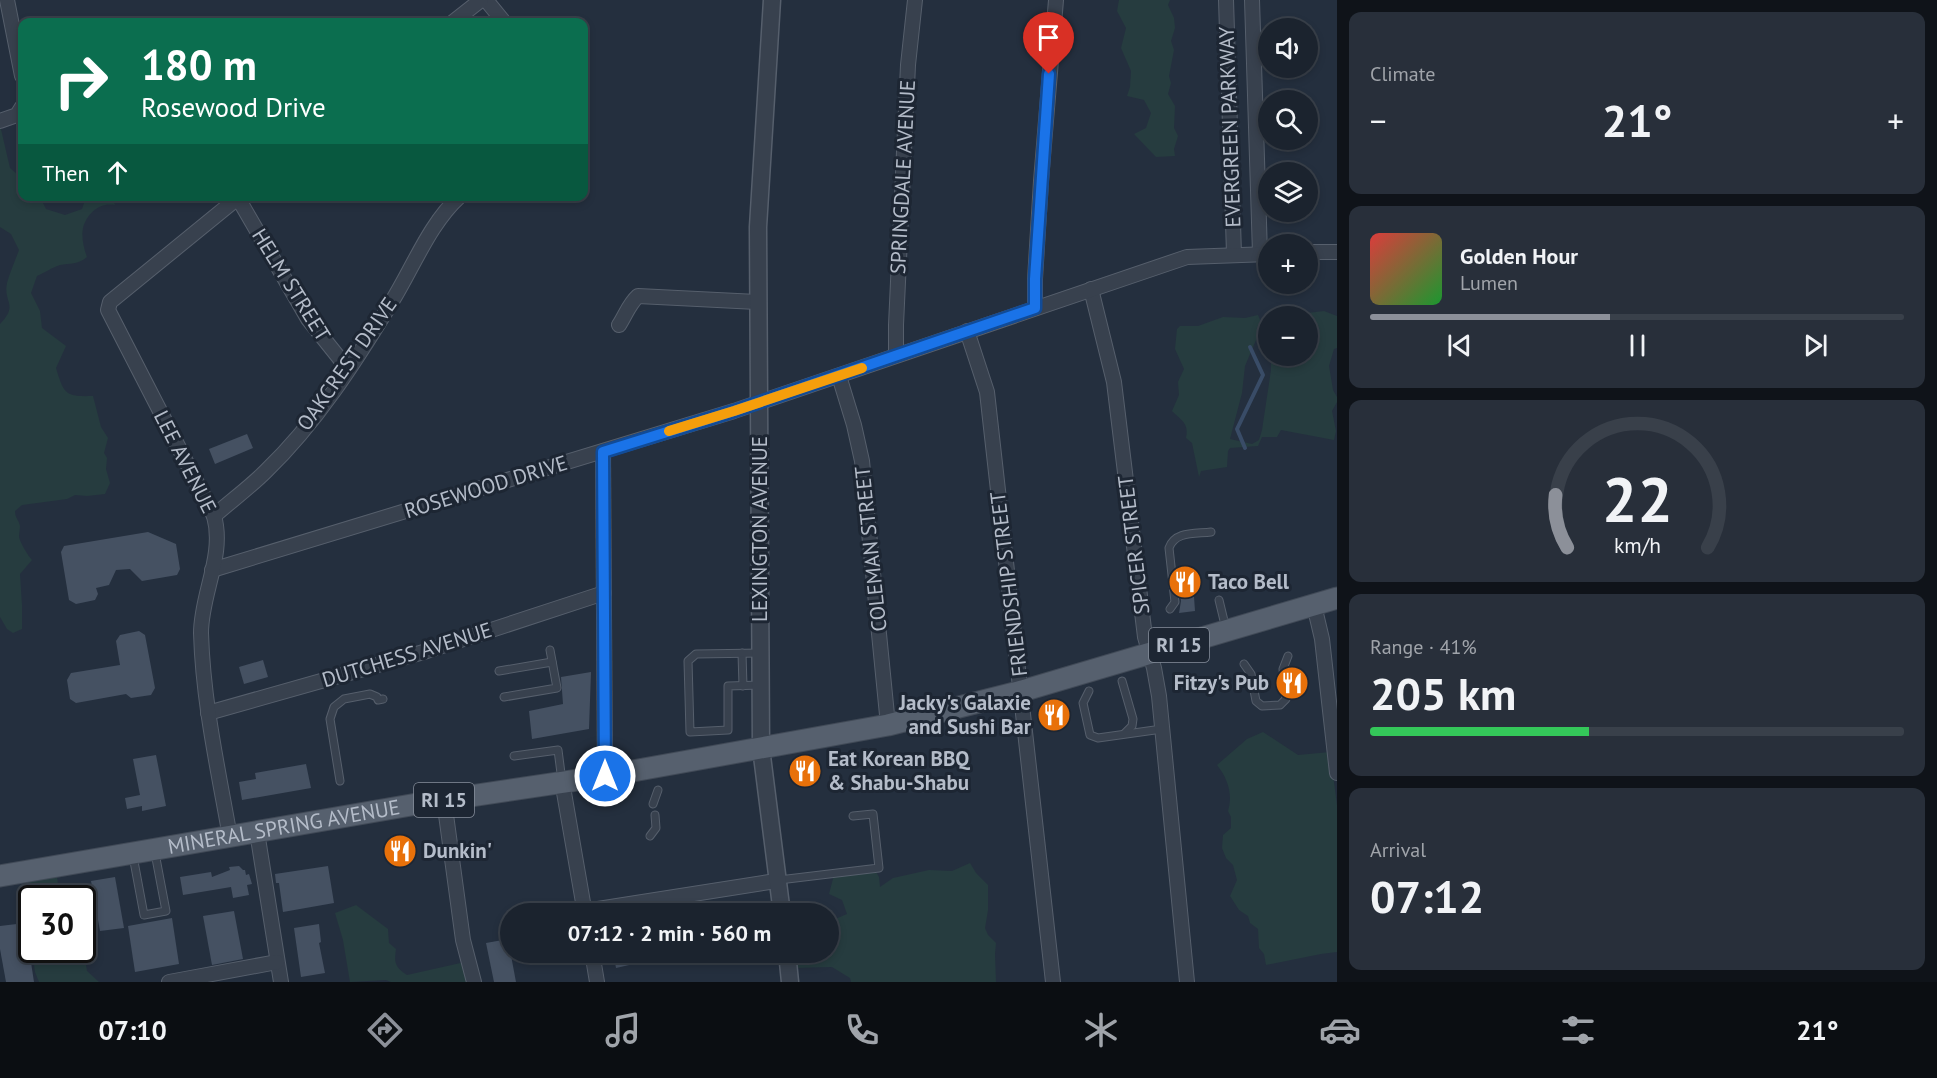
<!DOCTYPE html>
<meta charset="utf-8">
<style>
body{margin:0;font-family:"PT Sans",sans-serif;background:#282f3a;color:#f1f3f6;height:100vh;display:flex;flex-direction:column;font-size:22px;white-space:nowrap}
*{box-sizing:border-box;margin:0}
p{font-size:20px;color:#a0a4aa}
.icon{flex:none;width:33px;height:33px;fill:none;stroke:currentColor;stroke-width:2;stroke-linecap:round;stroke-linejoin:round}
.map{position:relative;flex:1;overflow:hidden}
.details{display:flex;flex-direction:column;gap:12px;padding:12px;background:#0f1319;width:600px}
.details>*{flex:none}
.banner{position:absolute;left:18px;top:18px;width:570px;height:183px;border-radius:12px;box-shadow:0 3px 9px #0003,0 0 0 2px #39404a;background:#0b6e4f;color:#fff;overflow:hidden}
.fabs{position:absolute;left:1258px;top:18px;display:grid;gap:12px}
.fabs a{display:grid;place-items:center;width:60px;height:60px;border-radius:50%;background:#1b232e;box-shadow:0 3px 9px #0003,0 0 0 2px #39404a;font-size:30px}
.speed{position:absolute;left:18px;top:885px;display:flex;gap:12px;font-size:30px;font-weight:700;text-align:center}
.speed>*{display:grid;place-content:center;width:78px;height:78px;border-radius:50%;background:#1b232e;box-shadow:0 3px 9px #0003,0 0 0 2px #39404a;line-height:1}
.speed .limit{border:3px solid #111;border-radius:9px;background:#fff;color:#111}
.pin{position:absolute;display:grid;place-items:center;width:51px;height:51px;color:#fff;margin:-62px -26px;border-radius:50% 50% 50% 0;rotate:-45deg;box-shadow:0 0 6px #0007}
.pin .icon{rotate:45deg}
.me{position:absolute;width:66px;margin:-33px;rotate:0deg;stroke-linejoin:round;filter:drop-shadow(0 0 4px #0008)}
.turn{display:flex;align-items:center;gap:21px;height:126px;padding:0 24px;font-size:27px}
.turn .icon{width:78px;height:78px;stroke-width:2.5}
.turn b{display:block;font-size:42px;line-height:51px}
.then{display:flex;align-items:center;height:57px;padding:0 24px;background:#0003;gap:12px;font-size:22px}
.big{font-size:45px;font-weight:600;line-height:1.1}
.details .tile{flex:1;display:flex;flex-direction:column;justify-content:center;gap:9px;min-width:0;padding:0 21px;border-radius:12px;background:#282f3a}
.details .dial{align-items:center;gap:0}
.dial svg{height:156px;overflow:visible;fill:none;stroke:#39404a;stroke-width:7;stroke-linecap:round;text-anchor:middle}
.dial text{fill:#f1f3f6;stroke:none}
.song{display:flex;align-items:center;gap:18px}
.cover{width:72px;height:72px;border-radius:9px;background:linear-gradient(135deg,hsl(0 70% 55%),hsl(130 70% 35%))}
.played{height:6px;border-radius:3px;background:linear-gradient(90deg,#8c9099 45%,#39404a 45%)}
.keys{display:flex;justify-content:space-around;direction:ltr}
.heat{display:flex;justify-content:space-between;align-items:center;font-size:33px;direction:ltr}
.charge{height:9px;border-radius:4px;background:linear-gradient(90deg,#34c759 41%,#39404a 0)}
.trip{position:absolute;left:500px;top:903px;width:339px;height:60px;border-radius:30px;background:#1b232e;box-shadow:0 3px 9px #0003,0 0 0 2px #39404a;font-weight:600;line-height:60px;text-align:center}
.tabs{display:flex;height:96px;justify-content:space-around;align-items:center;background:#0b0e12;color:#a0a4aa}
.tabs .icon{width:42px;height:42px}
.tabs .on{color:#8c9099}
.tabs b{font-size:27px;color:#f1f3f6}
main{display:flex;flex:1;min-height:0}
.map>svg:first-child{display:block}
</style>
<main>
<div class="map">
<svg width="1337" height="982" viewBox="0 0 1337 982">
<rect width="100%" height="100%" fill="#242f3e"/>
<g fill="#263c3f">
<path d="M1119,0H1170L1168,5L1174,18L1175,28L1171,41L1174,50L1169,76L1171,83L1168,94L1175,106L1174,128L1178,136L1174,149L1175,156L1156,157L1134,134L1146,128L1151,113L1144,100L1127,96L1130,87L1131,71L1121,48L1126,28L1117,11Z"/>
<path d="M0,125L10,168L18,175L22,176V196L40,197L46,209L65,215L82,209L86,197H112L115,205C100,202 87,213 83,228C81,237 84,249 87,257C78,265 70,263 60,265C53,267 44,273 37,276L31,293L40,311L42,328L66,346L56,368C64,394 65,397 93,396L101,427L108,438L104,453L107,458L106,469L110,483L105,494L87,496L75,495L67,499L22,505L15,511C15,518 19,520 20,526C20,528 19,536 19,537C20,542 28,556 32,560L20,574L22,605V629L13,633L7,629L0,617V324C19,304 3,303 7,283C10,272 15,261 19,250L11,234L0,227Z"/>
<path d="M1324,311L1337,316V348L1334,349L1329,366L1333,390L1337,397V402L1332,411L1336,431L1334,440L1281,430L1277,437H1262L1258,446L1230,448L1228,451L1227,467L1201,471L1199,477L1192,443L1186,438C1189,423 1182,421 1172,411L1179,395L1178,382L1184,369L1175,349L1177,329L1180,326H1198L1223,317L1245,318L1258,315L1262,324L1269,327V343L1264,336L1256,340L1245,366L1242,393L1230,439L1252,444L1259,440L1262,430L1271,370V356H1308V316H1304L1307,313Z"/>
<path d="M1263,732L1298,755L1330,752L1337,805V952L1321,954L1266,965L1264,954L1259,948L1258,929L1250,923L1248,916L1239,910L1230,896L1237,880L1233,865L1226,858L1222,848L1223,835L1231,828V817L1228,811C1233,794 1228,779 1217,765L1247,739Z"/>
<path d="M970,863L976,873L988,885V910L985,928L988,935L996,943L995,954L996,982H851L850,978L832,967L791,968L786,953L828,952V922L847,914L842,900L829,894L835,871L873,867L879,877L880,887L893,878L929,870L952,871Z"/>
<path d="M57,877L60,898H32L31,944L23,880Z"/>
<path d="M356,905L388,929L389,943L396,949C394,963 395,967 407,975L465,962L470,982H391L386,980L350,982L343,940L335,913Z"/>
<path d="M83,945L87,971L99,982H39L35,972L32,950H82Z"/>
</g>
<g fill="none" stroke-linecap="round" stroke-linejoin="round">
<path stroke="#394c67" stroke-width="4" d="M1245,448L1237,429L1263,375L1250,347"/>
</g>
<g fill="#455162">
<path d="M247,434L253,448L215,464L209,449Z"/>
<path d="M148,532L176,544L180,569L177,575L142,581L130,569L116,570L109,585L96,588L98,594L95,600L76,604L69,600L61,552L64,546Z"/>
<path d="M1192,568L1195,611L1179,613L1181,601L1177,570Z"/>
<path d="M139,631L145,635L155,688L151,695L131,698L126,694L76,703L70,699L67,680L71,673L120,665L116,641L120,635Z"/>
<path d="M263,660L268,677L244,684L239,667Z"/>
<path d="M591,672L589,729L532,739L529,711L563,704L561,677Z"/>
<path d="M156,755L166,806L142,811V806L127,809L125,798L140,795L133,759Z"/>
<path d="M306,764L311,788L242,800L239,782L256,779L255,773Z"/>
<path d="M239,866L243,870H245L246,875L249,874L252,884L247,885L249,895L233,898L231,887L183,895L180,877L211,872L212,877L230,870L229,867Z"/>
<path d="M328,866L334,903L283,912L279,883H276L275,874Z"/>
<path d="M115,877L124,928L100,931L91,881Z"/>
<path d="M234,911L243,959L212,965L203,916Z"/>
<path d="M172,918L179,964L135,972L128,926Z"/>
<path d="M25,923L34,982H6L0,949V926Z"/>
<path d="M319,924L321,942L319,943L325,973L301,977L294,928Z"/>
<path d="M508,939L516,982H494L486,943Z"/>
<path d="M613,952H636L638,963L616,968Z"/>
</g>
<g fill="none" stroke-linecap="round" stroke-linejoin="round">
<g stroke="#565f6c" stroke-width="9">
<g id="service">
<path d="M1219,600L1226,629"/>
<path d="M1170,609L1175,602L1169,548C1175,531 1195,534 1211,532"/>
<path d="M742,653L743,686"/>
<path d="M761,653L696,654L688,661L690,732L728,730V686L761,685"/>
<path d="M1244,664L1251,674L1256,701L1262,706L1280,705L1286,699L1283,669L1288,656"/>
<path d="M499,671L552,662"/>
<path d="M1122,681L1133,719L1132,726L1125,733"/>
<path d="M1089,691L1083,703L1090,735L1098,738L1162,729"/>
<path d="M504,697L557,688L550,650"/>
<path d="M514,756L558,750L562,781"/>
<path d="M340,781L330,719L334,707L344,699L370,694L377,697L378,700L383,699"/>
<path d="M653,804L658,790"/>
<path d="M650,836L656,828L655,815"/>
<path d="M133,856L144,915L166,911L155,853"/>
<path d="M779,880L879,868L873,814L853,816"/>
</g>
</g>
<g stroke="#565f6c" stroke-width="16">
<g id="minor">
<path d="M7,0L22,76"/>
<path d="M486,0L504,22"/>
<path d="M1226,0L1234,254"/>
<path d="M1252,0L1260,254"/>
<path d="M453,22L481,0"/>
<path d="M0,121L17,115L22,107"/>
<path d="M238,198L308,319L348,369"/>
<path d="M1308,252H1337"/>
<path d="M1091,289L1114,382L1145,637L1154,668L1159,696L1187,982"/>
<path d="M1035,308V279L1041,181L1056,0"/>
<path d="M619,325C625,316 629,304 638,296L757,302"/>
<path d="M967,331L987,392L1053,982"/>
<path d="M896,355V325L908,65L915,0"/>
<path d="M839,376L854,425L862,461L888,725"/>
<path d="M603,452L605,776"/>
<path d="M214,516C231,501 250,487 266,471C316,423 355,362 391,303C413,268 429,224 460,196"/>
<path d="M212,570L734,411L1187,257L1269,254"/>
<path d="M1314,605L1322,639L1337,773"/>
<path d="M208,713L427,651L604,593"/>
<path d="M562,781L585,914"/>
<path d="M444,800L463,940L474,982"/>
<path d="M257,832L281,982"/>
<path d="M230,837C218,769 203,702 201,633C201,594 225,555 214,516L108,310L110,302L240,196"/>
<path d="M586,914L598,909L776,881"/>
<path d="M592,952L597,982"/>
<path d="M169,982L277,962"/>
</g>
</g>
<g stroke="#565f6c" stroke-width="19">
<g id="tertiary">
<path d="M772,0L758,227L761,748L782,914"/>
<path d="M787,952L790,982"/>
</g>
</g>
<g stroke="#414a57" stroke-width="23">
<g id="primary">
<path id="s1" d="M0,876L417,804L605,776L888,725L1022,691L1337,598"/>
</g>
</g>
<use href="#service" stroke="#38414e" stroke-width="7"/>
<use href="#minor" stroke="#38414e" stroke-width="14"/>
<use href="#tertiary" stroke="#38414e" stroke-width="16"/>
<use href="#primary" stroke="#56606e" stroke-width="21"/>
</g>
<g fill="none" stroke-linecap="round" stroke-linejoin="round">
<g stroke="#114b97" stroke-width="15">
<path id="route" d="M605,776L603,452L734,411L1035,308V279L1049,74"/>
</g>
<use href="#route" stroke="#1a73e8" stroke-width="10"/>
<path stroke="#f59e0b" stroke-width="10" d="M669,431L734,411L862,368"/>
</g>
<defs>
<g id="restaurant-disc" transform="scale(1.725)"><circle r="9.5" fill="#e8710a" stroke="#1d2633"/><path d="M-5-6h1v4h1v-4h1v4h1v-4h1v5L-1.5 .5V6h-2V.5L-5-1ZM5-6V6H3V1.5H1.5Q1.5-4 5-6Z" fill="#fff"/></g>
</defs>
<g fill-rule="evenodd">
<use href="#restaurant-disc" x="1185" y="582"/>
<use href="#restaurant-disc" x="1292" y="683"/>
<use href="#restaurant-disc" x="1054" y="715"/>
<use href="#restaurant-disc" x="805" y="771"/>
<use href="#restaurant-disc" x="400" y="851"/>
</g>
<g text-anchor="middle" stroke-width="6" stroke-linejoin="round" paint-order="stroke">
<g fill="#1d2633" stroke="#878f9c" stroke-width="1.5">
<rect x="1149" y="628" width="60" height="34" rx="4.5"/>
<rect x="414" y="783" width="60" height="34" rx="4.5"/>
</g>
<g font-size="20" font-weight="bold" fill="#b4bcc9">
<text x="1179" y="652">RI 15</text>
<text x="444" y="807">RI 15</text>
</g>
<g font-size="21" fill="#b4bcc9" stroke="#1d2633">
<text transform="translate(1230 127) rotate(-92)" y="7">EVERGREEN PARKWAY</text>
<text transform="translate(903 177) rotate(-87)" y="7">SPRINGDALE AVENUE</text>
<text transform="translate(291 285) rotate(58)" y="7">HELM STREET</text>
<text transform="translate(347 364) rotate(-55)" y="7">OAKCREST DRIVE</text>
<text transform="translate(185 462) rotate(63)" y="7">LEE AVENUE</text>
<text transform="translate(486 487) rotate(-17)" y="7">ROSEWOOD DRIVE</text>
<text transform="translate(760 529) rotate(-90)" y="7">LEXINGTON AVENUE</text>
<text transform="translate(1134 545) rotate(-97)" y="7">SPICER STREET</text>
<text transform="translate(871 549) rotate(-96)" y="7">COLEMAN STREET</text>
<text transform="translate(1009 584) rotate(-97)" y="7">FRIENDSHIP STREET</text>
<text transform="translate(407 655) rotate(-17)" y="7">DUTCHESS AVENUE</text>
<text dy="7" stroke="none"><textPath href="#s1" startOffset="288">MINERAL SPRING AVENUE</textPath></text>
</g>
<g font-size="21" font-weight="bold" fill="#b4bcc9" stroke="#1d2633" text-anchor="start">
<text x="1208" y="589">Taco Bell</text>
<text x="1269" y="690" text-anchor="end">Fitzy's Pub</text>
<text x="1031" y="710" text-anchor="end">Jacky's Galaxie<tspan x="1031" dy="24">and Sushi Bar</tspan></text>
<text x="828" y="766">Eat Korean BBQ<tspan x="828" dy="24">&amp; Shabu-Shabu</tspan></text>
<text x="423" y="858">Dunkin'</text>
</g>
</g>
</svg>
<div class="fabs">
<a><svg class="icon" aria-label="sound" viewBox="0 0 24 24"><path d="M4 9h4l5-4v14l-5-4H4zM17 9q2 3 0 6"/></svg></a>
<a><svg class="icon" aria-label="search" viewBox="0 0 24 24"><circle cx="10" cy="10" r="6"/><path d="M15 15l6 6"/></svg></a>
<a><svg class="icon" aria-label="layers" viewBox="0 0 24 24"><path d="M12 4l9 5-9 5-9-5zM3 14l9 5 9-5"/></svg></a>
<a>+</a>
<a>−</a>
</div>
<div class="speed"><div class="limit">30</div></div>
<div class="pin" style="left:1049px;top:74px;background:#d93025"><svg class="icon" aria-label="arrive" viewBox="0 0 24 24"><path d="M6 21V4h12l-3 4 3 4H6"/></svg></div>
<svg class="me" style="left:605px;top:776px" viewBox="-20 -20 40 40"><circle r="17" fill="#1a73e8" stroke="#fff" stroke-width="3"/><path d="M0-11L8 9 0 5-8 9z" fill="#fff"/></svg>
<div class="trip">07:12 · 2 min · 560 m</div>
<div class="banner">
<div class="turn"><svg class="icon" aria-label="right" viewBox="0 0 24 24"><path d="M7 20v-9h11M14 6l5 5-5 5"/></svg><div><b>180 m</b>Rosewood Drive</div></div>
<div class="then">Then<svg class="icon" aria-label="ahead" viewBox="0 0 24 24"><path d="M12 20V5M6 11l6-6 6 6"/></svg></div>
</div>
</div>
<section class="details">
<div class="tile"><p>Climate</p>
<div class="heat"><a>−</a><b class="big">21°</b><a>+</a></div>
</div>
<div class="tile">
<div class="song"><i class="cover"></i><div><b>Golden Hour</b><p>Lumen</p></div></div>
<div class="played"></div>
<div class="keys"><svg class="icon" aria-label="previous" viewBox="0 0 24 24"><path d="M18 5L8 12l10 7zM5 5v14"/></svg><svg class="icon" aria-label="pause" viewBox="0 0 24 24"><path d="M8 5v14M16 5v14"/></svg><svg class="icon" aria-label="next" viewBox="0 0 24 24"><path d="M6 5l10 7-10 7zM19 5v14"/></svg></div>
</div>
<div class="tile dial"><svg viewBox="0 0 100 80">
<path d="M14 69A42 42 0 1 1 86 69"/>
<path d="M14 69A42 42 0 0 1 8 42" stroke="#8c9099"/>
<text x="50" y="56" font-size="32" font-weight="700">22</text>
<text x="50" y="72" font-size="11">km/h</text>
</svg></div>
<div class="tile"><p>Range · 41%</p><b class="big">205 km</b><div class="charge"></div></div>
<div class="tile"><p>Arrival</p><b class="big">07:12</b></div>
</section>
</main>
<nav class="tabs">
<b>07:10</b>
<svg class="icon on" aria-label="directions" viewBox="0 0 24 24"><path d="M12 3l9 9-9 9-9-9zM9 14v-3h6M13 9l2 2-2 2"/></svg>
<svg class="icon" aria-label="music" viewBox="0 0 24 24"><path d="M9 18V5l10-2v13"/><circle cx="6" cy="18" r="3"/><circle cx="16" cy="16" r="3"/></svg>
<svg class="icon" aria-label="phone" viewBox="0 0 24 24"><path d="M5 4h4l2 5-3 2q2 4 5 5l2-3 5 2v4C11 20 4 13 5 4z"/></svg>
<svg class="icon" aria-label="climate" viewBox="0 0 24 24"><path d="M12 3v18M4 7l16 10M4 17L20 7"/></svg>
<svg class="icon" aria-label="car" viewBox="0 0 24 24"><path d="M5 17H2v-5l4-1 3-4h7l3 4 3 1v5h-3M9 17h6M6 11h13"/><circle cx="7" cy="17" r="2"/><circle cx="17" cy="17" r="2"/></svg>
<svg class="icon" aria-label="filters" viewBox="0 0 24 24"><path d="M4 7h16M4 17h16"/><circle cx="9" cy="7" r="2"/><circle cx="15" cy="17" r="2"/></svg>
<b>21°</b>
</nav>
